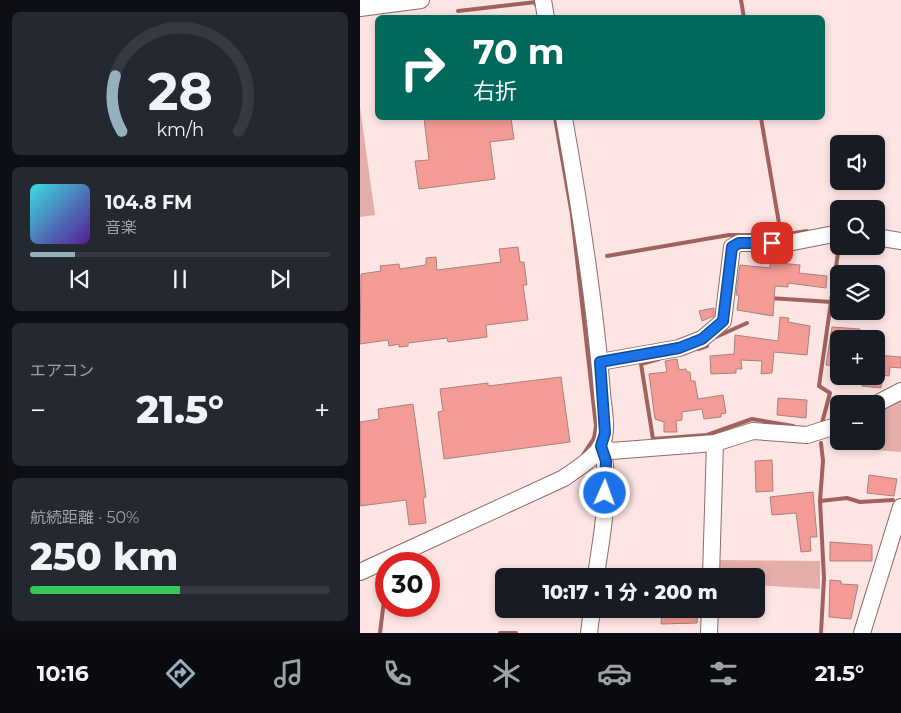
<!DOCTYPE html>
<html lang="ja">
<meta charset="utf-8">
<style>
body{margin:0;font-family:Montserrat,"Noto Sans JP",sans-serif;background:#242831;color:#f1f3f6;height:100vh;display:flex;flex-direction:column;font-size:19px;white-space:nowrap}
*{box-sizing:border-box;margin:0}
p{font-size:16px;color:#9ea1a6}
.icon{flex:none;width:28px;height:28px;fill:none;stroke:currentColor;stroke-width:2;stroke-linecap:round;stroke-linejoin:round}
.map{position:relative;flex:1;overflow:hidden}
.details{display:flex;flex-direction:column;gap:12px;padding:12px;background:#0d0f14;width:360px}
.details>*{flex:none}
.top-card{position:absolute;left:15px;top:15px;width:450px;height:105px;border-radius:8px;box-shadow:0 2px 8px #0003;background:#00695c;color:#fff;overflow:hidden}
.buttons{position:absolute;left:470px;top:135px;display:grid;gap:10px}
.buttons a{display:grid;place-items:center;width:55px;height:55px;border-radius:8px;background:#171b24;box-shadow:0 2px 8px #0003;font-size:25px}
.speed{position:absolute;left:15px;top:552px;display:flex;gap:10px;font-size:25px;font-weight:700;text-align:center}
.speed>*{display:grid;place-content:center;width:65px;height:65px;border-radius:50%;background:#171b24;box-shadow:0 2px 8px #0003;line-height:1}
.speed .limit{border:8px solid #d22;background:#fff;color:#111}
.pin{position:absolute;display:grid;place-items:center;width:42px;height:42px;color:#fff;margin:-21px;border-radius:10px;box-shadow:0 2px 8px #0006}
.me{position:absolute;width:55px;margin:-28px;rotate:2deg;stroke-linejoin:round;filter:drop-shadow(0 0 4px #0008)}
.turn{display:flex;align-items:center;gap:18px;height:105px;padding:0 15px;font-size:22px}
.turn .icon{width:65px;height:65px;stroke-width:2.5}
.turn b{display:block;font-size:35px;line-height:42px}
.big{font-size:38px;font-weight:800;line-height:1.1}
.details .card{flex:1;display:flex;flex-direction:column;justify-content:center;gap:8px;min-width:0;padding:0 18px;border-radius:8px;background:#242831}
.details .dial{align-items:center;gap:0}
.dial svg{height:130px;overflow:visible;fill:none;stroke:#363941;stroke-width:7;stroke-linecap:round;text-anchor:middle}
.dial text{fill:#f1f3f6;stroke:none}
.song{display:flex;align-items:center;gap:15px}
.cover{width:60px;height:60px;border-radius:8px;background:linear-gradient(135deg,hsl(180 70% 55%),hsl(270 70% 35%))}
.played{height:5px;border-radius:2px;background:linear-gradient(90deg,#97b0be 15%,#363941 15%)}
.keys{display:flex;justify-content:space-around;direction:ltr}
.heat{display:flex;justify-content:space-between;align-items:center;font-size:28px;direction:ltr}
.charge{height:8px;border-radius:4px;background:linear-gradient(90deg,#34c759 50%,#363941 0)}
.trip{position:absolute;left:135px;top:568px;width:270px;height:50px;border-radius:8px;background:#171b24;box-shadow:0 2px 8px #0003;font-weight:800;line-height:50px;text-align:center}
.menu{display:flex;height:80px;justify-content:space-around;align-items:center;background:#090b0e;color:#9ea1a6}
.menu .icon{width:35px;height:35px}
.menu .current{color:#97b0be}
.menu b{font-size:22px;color:#f1f3f6}
main{display:flex;flex:1;min-height:0}
.map>svg:first-child{display:block}
</style>
<main>
<section class="details">
<div class="card dial"><svg viewBox="0 0 100 80">
<path d="M14 69A42 42 0 1 1 86 69"/>
<path d="M14 69A42 42 0 0 1 10 35" stroke="#97b0be"/>
<text x="50" y="56" font-size="32" font-weight="700">28</text>
<text x="50" y="72" font-size="11">km/h</text>
</svg></div>
<div class="card">
<div class="song"><i class="cover"></i><div><b>104.8 FM</b><p>音楽</p></div></div>
<div class="played"></div>
<div class="keys"><svg class="icon" aria-label="previous" viewBox="0 0 24 24"><path d="M18 5L8 12l10 7zM5 5v14"/></svg><svg class="icon" aria-label="pause" viewBox="0 0 24 24"><path d="M8 5v14M16 5v14"/></svg><svg class="icon" aria-label="next" viewBox="0 0 24 24"><path d="M6 5l10 7-10 7zM19 5v14"/></svg></div>
</div>
<div class="card"><p>エアコン</p>
<div class="heat"><a>−</a><b class="big">21.5°</b><a>+</a></div>
</div>
<div class="card"><p>航続距離 · 50%</p><b class="big">250 km</b><div class="charge"></div></div>
</section>
<div class="map">
<svg width="541" height="633" viewBox="0 0 541 633">
<rect width="100%" height="100%" fill="#fde5e3"/>
<g fill="#e5aeaa">
<path d="M0,107L15,215L0,217Z"/>
<path d="M541,398V452L513,450L514,441H516L520,408Z"/>
<path d="M358,560L460,561V589L396,585V576H357Z"/>
</g>
<g fill="none" stroke-linecap="round" stroke-linejoin="round">
<g stroke="#a1625d" stroke-width="4">
<path d="M381,0L384,18"/>
<path d="M98,11L176,2V5"/>
<path d="M195,118L212,215L236,426L234,438L223,455"/>
<path d="M434,233L447,231"/>
<path d="M247,256L369,235H421L401,118"/>
<path d="M409,298L472,302"/>
<path d="M356,337L387,323"/>
<path d="M338,349L347,346"/>
<path d="M299,359L281,364L293,439L347,435L392,419L433,426"/>
<path d="M462,423L470,393L459,386L479,246"/>
<path d="M460,501L487,498L500,502L533,500"/>
<path d="M20,633L26,584"/>
<path d="M140,633H156"/>
<path d="M461,633L464,578L460,501L463,461L461,443"/>
</g>
</g>
<g fill="#f49b95" stroke="#a58380">
<path d="M64,118H151L154,139L130,142L135,179L59,189L55,161L69,160Z"/>
<path d="M158,247L160,262H164L167,285H163L168,320L126,325L127,337L88,342L87,338L48,343V346L39,347V344L29,346L28,340L0,344L1,274L21,271L20,266L39,264L40,269L66,265V258L76,257L77,270L141,262L139,249Z"/>
<path d="M410,262L440,265L439,273L467,276L466,288L428,283V287L415,286L413,316L377,310L379,295H376L380,265L410,268Z"/>
<path d="M354,308V316L342,321L339,311Z"/>
<path d="M420,317L429,318L428,322L450,326L447,355L414,352L412,373L401,374L402,361L381,360L382,369H376V373L351,374L350,356L374,354L375,335L418,341Z"/>
<path d="M472,327L500,329V331L512,334V339H479L475,366L466,365Z"/>
<path d="M516,355L541,357V368L530,367L529,376L516,374Z"/>
<path d="M317,359L319,370L326,369L327,372H330L331,381H335L338,399L363,395L366,413L361,414V417L344,419L342,409L322,412V420L316,421L317,432H304V422L295,419L289,374L307,372L305,361Z"/>
<path d="M201,377L210,442L84,459L78,412L83,411L80,389L128,383V386Z"/>
<path d="M503,377L522,379L521,388L502,386Z"/>
<path d="M418,398L447,400L446,418L417,415Z"/>
<path d="M53,404L66,497L63,498L66,523L49,525L46,500L0,506V422L19,419L18,409Z"/>
<path d="M412,460L413,491L396,492L395,461Z"/>
<path d="M509,475L537,479L534,496L507,493Z"/>
<path d="M453,492L457,537H450L451,551L441,552L436,513L412,515L410,497Z"/>
<path d="M470,542L512,545V561H470Z"/>
<path d="M470,580L481,581V584L498,585L491,619L469,617Z"/>
<path d="M302,609L338,611L337,623L301,624Z"/>
</g>
<g fill="none" stroke-linecap="round" stroke-linejoin="round">
<g stroke="#8d6b68" stroke-width="18">
<g id="minor">
<path d="M183,0L186,18"/>
<path d="M0,8L61,0"/>
<path d="M516,237L541,241"/>
<path d="M240,362L319,348L342,339L363,321L372,247L379,243H428L479,233"/>
<path d="M516,404L541,391"/>
<path d="M241,446L251,451L355,443L393,431L447,435L479,425"/>
<path d="M0,572L204,478C216,469 234,459 241,446C249,431 243,408 242,393C235,301 220,208 204,118"/>
<path d="M236,576C241,538 253,483 241,446"/>
<path d="M351,576L355,443"/>
<path d="M229,633L232,609"/>
<path d="M349,633L350,609"/>
<path d="M502,633L541,507"/>
</g>
</g>
<use href="#minor" stroke="#fff" stroke-width="16"/>
</g>
<g fill="none" stroke-linecap="round" stroke-linejoin="round">
<g stroke="#114b97" stroke-width="12">
<path id="route" d="M245,493L246,461L241,446L245,433L240,362L319,348L342,339L363,321L372,247L379,243H412"/>
</g>
<use href="#route" stroke="#1a73e8" stroke-width="9"/>
</g>
</svg>
<div class="buttons">
<a><svg class="icon" aria-label="sound" viewBox="0 0 24 24"><path d="M4 9h4l5-4v14l-5-4H4zM17 9q2 3 0 6"/></svg></a>
<a><svg class="icon" aria-label="search" viewBox="0 0 24 24"><circle cx="10" cy="10" r="6"/><path d="M15 15l6 6"/></svg></a>
<a><svg class="icon" aria-label="layers" viewBox="0 0 24 24"><path d="M12 4l9 5-9 5-9-5zM3 14l9 5 9-5"/></svg></a>
<a>+</a>
<a>−</a>
</div>
<div class="speed"><div class="limit">30</div></div>
<div class="pin" style="left:412px;top:243px;background:#d93025"><svg class="icon" aria-label="arrive" viewBox="0 0 24 24"><path d="M6 21V4h12l-3 4 3 4H6"/></svg></div>
<svg class="me" style="left:245px;top:493px" viewBox="-20 -20 40 40"><circle r="17" fill="#1a73e8" stroke="#fff" stroke-width="3"/><path d="M0-11L8 9 0 5-8 9z" fill="#fff"/></svg>
<div class="trip">10:17 · 1 分 · 200 m</div>
<div class="top-card">
<div class="turn"><svg class="icon" aria-label="right" viewBox="0 0 24 24"><path d="M7 20v-9h11M14 6l5 5-5 5"/></svg><div><b>70 m</b>右折</div></div>
</div>
</div>
</main>
<nav class="menu">
<b>10:16</b>
<svg class="icon current" aria-label="directions" viewBox="0 0 24 24"><path d="M12 3l9 9-9 9-9-9zM9 14v-3h6M13 9l2 2-2 2"/></svg>
<svg class="icon" aria-label="music" viewBox="0 0 24 24"><path d="M9 18V5l10-2v13"/><circle cx="6" cy="18" r="3"/><circle cx="16" cy="16" r="3"/></svg>
<svg class="icon" aria-label="phone" viewBox="0 0 24 24"><path d="M5 4h4l2 5-3 2q2 4 5 5l2-3 5 2v4C11 20 4 13 5 4z"/></svg>
<svg class="icon" aria-label="climate" viewBox="0 0 24 24"><path d="M12 3v18M4 7l16 10M4 17L20 7"/></svg>
<svg class="icon" aria-label="car" viewBox="0 0 24 24"><path d="M5 17H2v-5l4-1 3-4h7l3 4 3 1v5h-3M9 17h6M6 11h13"/><circle cx="7" cy="17" r="2"/><circle cx="17" cy="17" r="2"/></svg>
<svg class="icon" aria-label="filters" viewBox="0 0 24 24"><path d="M4 7h16M4 17h16"/><circle cx="9" cy="7" r="2"/><circle cx="15" cy="17" r="2"/></svg>
<b>21.5°</b>
</nav>
